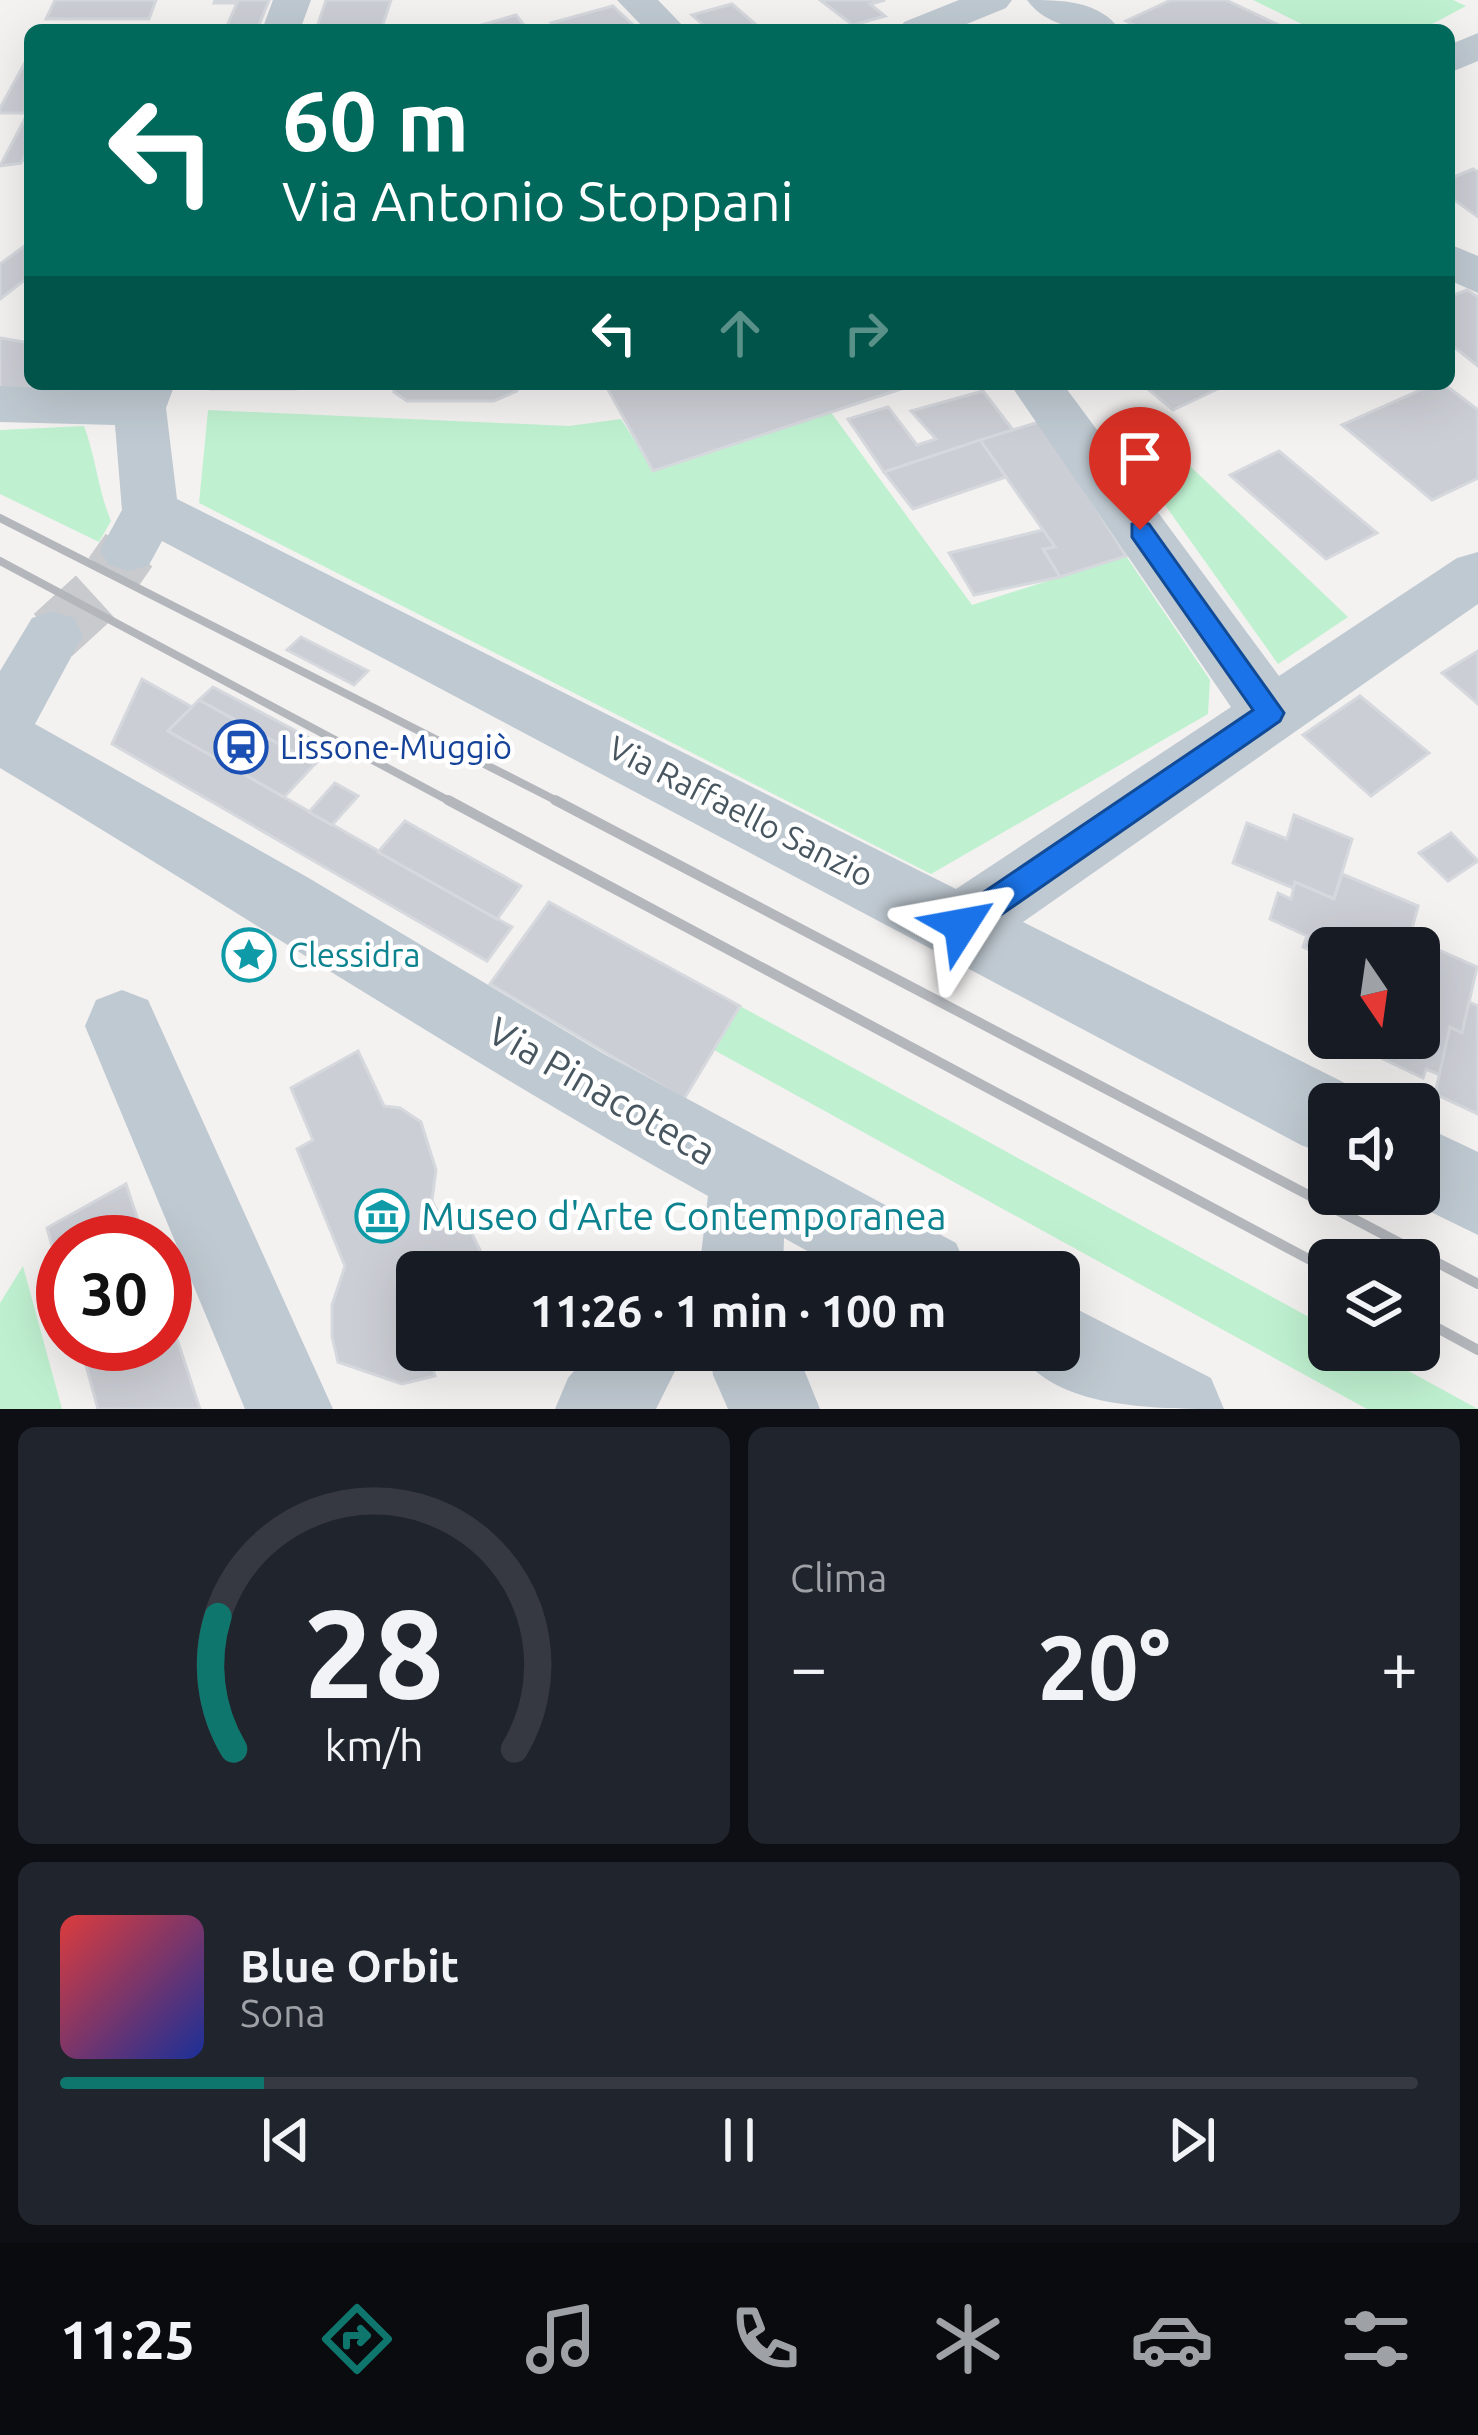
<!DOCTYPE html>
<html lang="it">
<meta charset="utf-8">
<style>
body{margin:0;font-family:Ubuntu,sans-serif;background:#20242c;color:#f1f3f6;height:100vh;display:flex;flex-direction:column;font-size:45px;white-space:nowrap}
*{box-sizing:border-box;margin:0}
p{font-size:39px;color:#9ea1a6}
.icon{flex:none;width:66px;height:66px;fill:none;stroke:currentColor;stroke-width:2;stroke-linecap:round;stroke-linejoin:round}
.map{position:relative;height:1409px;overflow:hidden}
.drawer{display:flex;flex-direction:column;gap:18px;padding:18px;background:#0d0f14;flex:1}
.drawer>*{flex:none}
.guide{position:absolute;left:24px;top:24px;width:1431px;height:366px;border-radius:18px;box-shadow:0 12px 48px #0002;background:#00695c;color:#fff;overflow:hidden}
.needle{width:78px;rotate:167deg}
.buttons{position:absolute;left:1308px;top:927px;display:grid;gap:24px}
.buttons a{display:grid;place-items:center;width:132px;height:132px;border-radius:18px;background:#171b24;box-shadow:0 12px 48px #0002;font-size:60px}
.speed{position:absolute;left:36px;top:1215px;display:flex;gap:24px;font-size:60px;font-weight:700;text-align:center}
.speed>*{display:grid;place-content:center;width:156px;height:156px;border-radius:50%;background:#171b24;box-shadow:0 12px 48px #0002;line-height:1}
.speed .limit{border:18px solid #d22;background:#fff;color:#111}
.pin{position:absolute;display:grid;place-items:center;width:102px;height:102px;color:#fff;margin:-123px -51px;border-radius:50% 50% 50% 0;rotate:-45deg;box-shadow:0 0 12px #0007}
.pin .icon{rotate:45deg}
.me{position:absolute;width:132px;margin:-66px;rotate:56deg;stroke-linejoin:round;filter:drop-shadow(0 0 9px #0008)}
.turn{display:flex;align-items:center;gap:42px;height:252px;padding:0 60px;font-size:54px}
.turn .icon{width:156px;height:156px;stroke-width:2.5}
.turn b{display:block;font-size:84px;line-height:102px}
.lanes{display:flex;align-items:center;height:114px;padding:0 60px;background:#0003;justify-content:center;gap:60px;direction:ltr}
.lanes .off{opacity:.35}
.big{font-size:90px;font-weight:600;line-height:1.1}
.drawer .widget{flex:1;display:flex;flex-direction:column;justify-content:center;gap:18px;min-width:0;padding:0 42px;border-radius:18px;background:#20242c}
.drawer .dial{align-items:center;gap:0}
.dial svg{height:312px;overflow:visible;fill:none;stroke:#363941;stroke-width:7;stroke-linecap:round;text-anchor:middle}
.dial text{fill:#f1f3f6;stroke:none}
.song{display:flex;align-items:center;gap:36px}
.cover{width:144px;height:144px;border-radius:18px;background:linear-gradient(135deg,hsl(0 70% 55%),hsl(230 70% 35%))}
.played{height:12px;border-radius:6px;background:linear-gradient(90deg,#0f766e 15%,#363941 15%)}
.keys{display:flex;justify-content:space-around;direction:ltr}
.heat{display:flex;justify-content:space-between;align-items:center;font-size:66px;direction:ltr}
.drawer .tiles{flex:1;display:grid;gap:18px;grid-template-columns:1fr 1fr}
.widget:last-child{grid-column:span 2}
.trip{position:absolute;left:396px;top:1251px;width:684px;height:120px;border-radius:18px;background:#171b24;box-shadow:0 12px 48px #0002;font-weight:600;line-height:120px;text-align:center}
.tab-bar{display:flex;height:192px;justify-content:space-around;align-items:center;background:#090b0e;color:#9ea1a6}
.tab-bar .icon{width:84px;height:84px}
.tab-bar .active{color:#0f766e}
.tab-bar b{font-size:54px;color:#f1f3f6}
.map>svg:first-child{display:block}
</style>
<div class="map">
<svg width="1478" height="1409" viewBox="0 0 1478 1409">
<rect width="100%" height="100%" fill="#f4f1f1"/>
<g fill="#bff1d0">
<path d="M1253,0H1453L1466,6L1421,30H1314Z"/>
<path d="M208,410L569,426L621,419L654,471L830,411L972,605L1126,556L1210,680L1208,714L931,874L199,503Z"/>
<path d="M84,426C96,458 98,490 111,521L99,542L0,494V430Z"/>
<path d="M1168,445L1348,617L1278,664L1133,460Z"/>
<path d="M740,1006L1329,1328V1350H1370L1478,1409H1367L714,1050Z"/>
<path d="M23,1266L62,1409H0V1303Z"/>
</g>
<g fill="#cbced4" stroke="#d5d8dd" stroke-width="3">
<path d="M55,0H156L149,19H46Z"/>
<path d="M215,0H269L257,30H212L226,28L237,3H214Z"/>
<path d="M326,0H391L381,30H316Z"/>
<path d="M820,0H885L870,4L885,16L853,25Z"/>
<path d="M1171,0H1226L1289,30H1144L1126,21Z"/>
<path d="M732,4L762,30H709L692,15Z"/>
<path d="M613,6L634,26L558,30L551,23Z"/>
<path d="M516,15L528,30H464Z"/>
<path d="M27,59L30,147L21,163L0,166L28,113H0V108Z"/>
<path d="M1473,169L1478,172V217L1449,196V179Z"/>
<path d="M30,242V276L0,299V264Z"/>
<path d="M1467,290L1478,297V366L1449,343V297Z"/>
<path d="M0,338L30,343V384L107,387L0,388Z"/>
<path d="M204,384H309L296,389H210Z"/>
<path d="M396,384H518L517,391L494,401H407L394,392Z"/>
<path d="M605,384H916L653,471Z"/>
<path d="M1142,384H1228L1173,410Z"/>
<path d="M1434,384H1444L1478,410V478L1432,500L1342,425Z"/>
<path d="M983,391L1013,430L884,472L848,419L888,407L917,445L936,439L911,411Z"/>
<path d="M1042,421L1126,556L1060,577L1043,549L1055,547L980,440Z"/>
<path d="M980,440L1006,477L913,509L884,472Z"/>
<path d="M1279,451L1377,533L1326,559L1230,475Z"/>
<path d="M1043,530L1055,547L1043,549L1060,577L974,595L949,553Z"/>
<path d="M301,637L368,671L354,685L287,650Z"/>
<path d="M1478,651V704L1442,673Z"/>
<path d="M142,679L192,707L168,731L512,927L487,961L112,744Z"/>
<path d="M213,687L328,748L315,764L199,700Z"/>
<path d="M1360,696L1429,753L1371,796L1303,735Z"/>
<path d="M199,700L315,764L284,797L168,731Z"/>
<path d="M335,783L358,796L332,825L309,812Z"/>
<path d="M1294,815L1352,839L1334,899L1295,882L1293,888L1233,863L1247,823L1287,839Z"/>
<path d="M405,821L521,886L497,919L378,852Z"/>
<path d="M1451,833L1478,861L1448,881L1419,853Z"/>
<path d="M1342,874L1418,906L1407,948H1329V959L1303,947L1307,936L1270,919L1278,893L1291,899L1295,882L1334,899Z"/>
<path d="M549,902L740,1006L684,1099L490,984Z"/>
<path d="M1410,937L1477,967L1462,1033L1450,1027L1440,1075L1426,1069L1423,1078L1383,1059L1388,1038H1419V948H1407Z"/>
<path d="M1469,1002L1478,1006V1114L1435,1094L1450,1027L1462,1033Z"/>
<path d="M358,1051L384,1106L400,1108L421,1122L436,1170L432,1201L443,1222L460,1210L491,1272H417V1350H437L429,1356L435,1376L402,1384L338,1362L332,1336V1305L345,1266L297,1149L313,1140L291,1088Z"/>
<path d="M126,1184L145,1242H63V1285L47,1228Z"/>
<path d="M165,1303L200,1409H98L80,1344H165Z"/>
</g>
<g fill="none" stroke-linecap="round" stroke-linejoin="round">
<path stroke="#c9cacd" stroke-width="57" stroke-dasharray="57 28" stroke-linecap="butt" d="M53,635L99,593L129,550"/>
<g fill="#bfc9d1" fill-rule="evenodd">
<path d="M273,0H311L300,30H262Z"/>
<path d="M617,0H658L687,30H646Z"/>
<path d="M959,0H1012L1006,8L952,30H899L904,22Z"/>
<path d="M1027,0C1060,0 1099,0 1120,30C1087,30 1049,30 1027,0Z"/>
<path d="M1478,33V61L1449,73V45Z"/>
<path d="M1449,244L1478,256V293L1449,280Z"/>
<path d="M123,384H175L166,408L177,499L956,889L1231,707L1010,384H1063L1279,676L1457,558L1478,552V604L1023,922L1357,1089L1363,1104H1329V1156L1301,1145L162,541L149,565L129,571L109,565L100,550L122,510L115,425L0,422V386L121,390Z"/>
<path d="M53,611L74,618L83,635L35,724L307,877L604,1054L956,1243L969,1272H845L784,1238L783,1272H699L708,1196C467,1062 237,910 0,768V671L32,618Z"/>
<path d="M122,990L148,1000L333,1409H245L85,1026L96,1000Z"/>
<path d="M1419,1124L1478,1152V1235L1394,1194H1419Z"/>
<path d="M1059,1300L1211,1378L1224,1409C1157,1409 1050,1409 1019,1350H1059Z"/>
<path d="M592,1350H670L677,1367L656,1409H555L568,1378Z"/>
<path d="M710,1350H796L820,1409H728L713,1375Z"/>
</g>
<g stroke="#b3b7bc" stroke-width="8">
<path d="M0,518L561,803"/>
<path d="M0,561L453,803"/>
</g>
<g stroke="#b3b7bc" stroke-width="10">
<path d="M448,800L1329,1270"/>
<path d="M555,800L1478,1284"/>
<path d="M1419,1318L1478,1350"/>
</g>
</g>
<path fill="#1a73e8" stroke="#114b97" stroke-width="3" d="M1140,521L1149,524L1284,713L1280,721L972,935L961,939L950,935L946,925L950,915L1253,710L1132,537V524Z"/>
<defs>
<g id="station-ring" transform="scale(2.7)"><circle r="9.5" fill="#fff" stroke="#1a4fb4" stroke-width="1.5"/><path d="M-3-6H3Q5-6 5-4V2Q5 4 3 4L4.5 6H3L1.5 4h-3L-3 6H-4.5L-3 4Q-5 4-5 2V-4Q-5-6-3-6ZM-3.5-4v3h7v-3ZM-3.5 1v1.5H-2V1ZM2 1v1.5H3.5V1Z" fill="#1a4fb4"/></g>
<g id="sight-ring" transform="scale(2.7)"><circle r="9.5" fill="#fff" stroke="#0f9aa8" stroke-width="1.5"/><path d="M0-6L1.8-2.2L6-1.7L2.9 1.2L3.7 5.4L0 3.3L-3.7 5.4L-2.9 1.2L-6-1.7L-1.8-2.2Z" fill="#0f9aa8"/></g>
<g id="museum-ring" transform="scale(2.7)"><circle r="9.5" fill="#fff" stroke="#0f9aa8" stroke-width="1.5"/><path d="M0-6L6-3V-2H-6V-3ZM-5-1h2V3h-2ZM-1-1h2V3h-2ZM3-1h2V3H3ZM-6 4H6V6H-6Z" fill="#0f9aa8"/></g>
</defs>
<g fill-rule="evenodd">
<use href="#station-ring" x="241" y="747"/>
<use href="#sight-ring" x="249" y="955"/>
<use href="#museum-ring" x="382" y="1216"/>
</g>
<g text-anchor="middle" stroke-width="9" stroke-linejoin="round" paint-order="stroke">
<g font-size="33" fill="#164399" stroke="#fff" text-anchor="start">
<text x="280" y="759">Lissone-Muggiò</text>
</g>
<g font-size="33" fill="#485660" stroke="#fff">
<text transform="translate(741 811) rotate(27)" y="12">Via Raffaello Sanzio</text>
</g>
<g font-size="33" fill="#0d838f" stroke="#fff" text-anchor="start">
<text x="288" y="967">Clessidra</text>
</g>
<g font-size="39" fill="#485660" stroke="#fff">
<text transform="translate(602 1091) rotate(30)" y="14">Via Pinacoteca</text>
</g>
<g font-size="39" fill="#0d838f" stroke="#fff" text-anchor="start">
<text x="421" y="1230">Museo d'Arte Contemporanea</text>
</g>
</g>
</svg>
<div class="buttons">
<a><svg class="needle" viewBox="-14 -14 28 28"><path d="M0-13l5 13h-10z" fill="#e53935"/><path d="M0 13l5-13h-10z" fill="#9ea1a6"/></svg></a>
<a><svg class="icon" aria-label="sound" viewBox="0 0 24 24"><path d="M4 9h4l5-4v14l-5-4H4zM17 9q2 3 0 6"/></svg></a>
<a><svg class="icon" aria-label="layers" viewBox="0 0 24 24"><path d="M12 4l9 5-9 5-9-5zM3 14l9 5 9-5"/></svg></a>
</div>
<div class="speed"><div class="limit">30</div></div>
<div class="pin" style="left:1140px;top:530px;background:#d93025"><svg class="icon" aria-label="arrive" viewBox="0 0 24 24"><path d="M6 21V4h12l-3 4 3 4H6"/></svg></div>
<svg class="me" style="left:961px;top:925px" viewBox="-20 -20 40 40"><path d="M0-17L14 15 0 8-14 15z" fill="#1a73e8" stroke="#fff" stroke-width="4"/></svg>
<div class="trip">11:26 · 1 min · 100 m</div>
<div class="guide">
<div class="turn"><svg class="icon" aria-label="left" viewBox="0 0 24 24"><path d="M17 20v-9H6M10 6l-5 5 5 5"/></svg><div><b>60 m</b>Via Antonio Stoppani</div></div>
<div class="lanes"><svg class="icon" aria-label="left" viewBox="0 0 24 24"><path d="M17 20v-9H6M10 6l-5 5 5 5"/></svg><svg class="icon off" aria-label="ahead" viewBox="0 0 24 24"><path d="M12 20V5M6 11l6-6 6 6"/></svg><svg class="icon off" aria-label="right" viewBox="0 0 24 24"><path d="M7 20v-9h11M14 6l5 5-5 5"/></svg></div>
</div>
</div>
<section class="drawer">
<div class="tiles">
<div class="widget dial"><svg viewBox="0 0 100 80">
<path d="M14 69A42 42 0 1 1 86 69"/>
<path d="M14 69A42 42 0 0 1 10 35" stroke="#0f766e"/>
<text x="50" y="56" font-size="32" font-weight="700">28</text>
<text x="50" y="72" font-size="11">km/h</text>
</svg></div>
<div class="widget"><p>Clima</p>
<div class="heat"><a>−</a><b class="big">20°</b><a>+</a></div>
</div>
<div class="widget">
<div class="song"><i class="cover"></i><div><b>Blue Orbit</b><p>Sona</p></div></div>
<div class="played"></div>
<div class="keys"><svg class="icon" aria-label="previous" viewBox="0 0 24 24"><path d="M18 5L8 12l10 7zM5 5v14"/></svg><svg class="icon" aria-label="pause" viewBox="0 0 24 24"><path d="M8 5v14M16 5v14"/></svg><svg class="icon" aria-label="next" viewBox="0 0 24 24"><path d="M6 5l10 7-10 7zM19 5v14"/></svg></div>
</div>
</div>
</section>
<nav class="tab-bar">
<b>11:25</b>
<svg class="icon active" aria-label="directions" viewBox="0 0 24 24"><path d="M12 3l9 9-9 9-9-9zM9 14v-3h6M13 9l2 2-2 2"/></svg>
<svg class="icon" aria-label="music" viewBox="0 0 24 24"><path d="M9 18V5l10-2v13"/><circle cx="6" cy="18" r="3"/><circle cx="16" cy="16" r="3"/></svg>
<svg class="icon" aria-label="phone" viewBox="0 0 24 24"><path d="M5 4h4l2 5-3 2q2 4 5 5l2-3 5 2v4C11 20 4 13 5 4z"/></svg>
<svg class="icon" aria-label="climate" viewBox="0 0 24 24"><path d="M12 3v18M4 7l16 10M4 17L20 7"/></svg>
<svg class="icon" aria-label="car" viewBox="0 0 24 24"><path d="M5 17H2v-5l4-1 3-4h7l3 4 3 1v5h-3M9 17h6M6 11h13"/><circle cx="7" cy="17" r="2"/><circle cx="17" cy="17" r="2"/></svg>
<svg class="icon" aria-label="filters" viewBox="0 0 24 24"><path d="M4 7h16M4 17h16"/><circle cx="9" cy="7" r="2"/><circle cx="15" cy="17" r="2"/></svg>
</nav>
